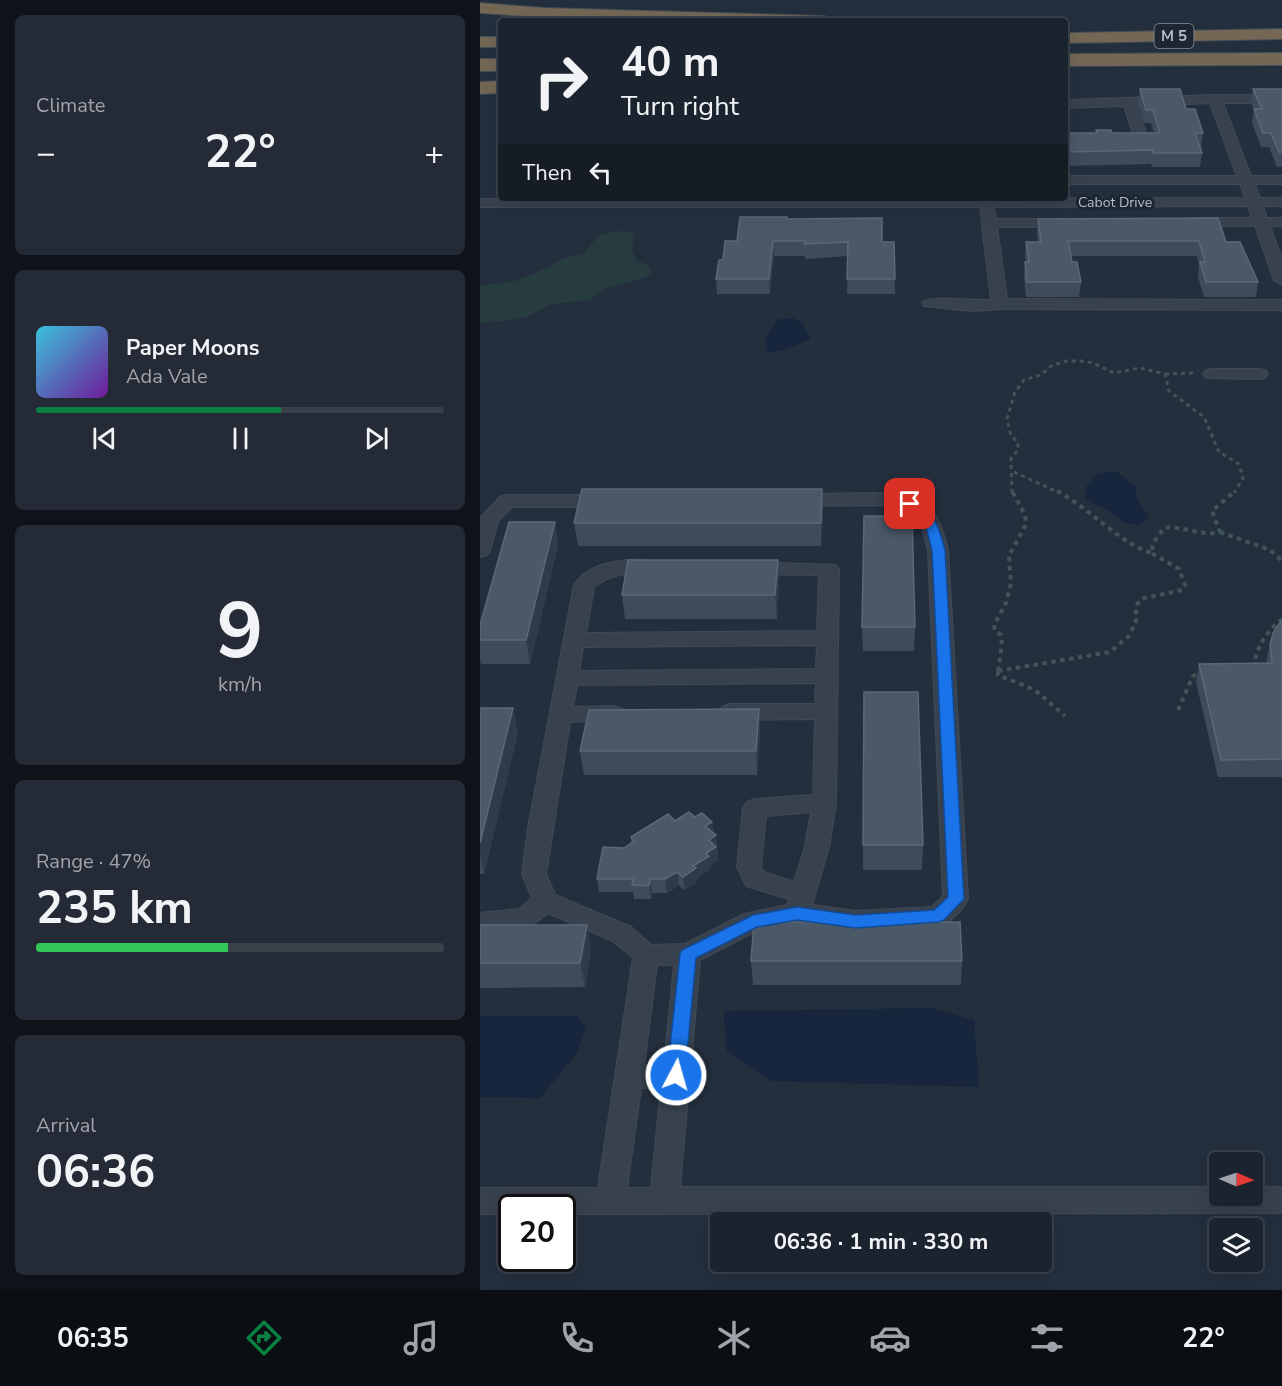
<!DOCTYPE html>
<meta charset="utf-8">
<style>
body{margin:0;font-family:"Nunito Sans",sans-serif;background:#242b36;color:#f1f3f6;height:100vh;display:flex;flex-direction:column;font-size:22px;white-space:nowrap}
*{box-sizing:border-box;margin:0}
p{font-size:20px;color:#a0a4aa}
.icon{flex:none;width:33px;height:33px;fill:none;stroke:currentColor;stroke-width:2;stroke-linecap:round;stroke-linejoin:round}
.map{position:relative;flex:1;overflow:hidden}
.side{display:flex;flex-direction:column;gap:15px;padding:15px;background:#0f1319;width:480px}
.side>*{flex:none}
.top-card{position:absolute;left:18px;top:18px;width:570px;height:183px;border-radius:6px;box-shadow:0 6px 24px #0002,0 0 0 2px #39404a;background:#1b232e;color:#f1f3f6;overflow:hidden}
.needle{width:39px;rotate:92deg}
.buttons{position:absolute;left:729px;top:1152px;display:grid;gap:12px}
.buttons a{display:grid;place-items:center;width:54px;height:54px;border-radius:6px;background:#1b232e;box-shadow:0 6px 24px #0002,0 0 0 2px #39404a;font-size:30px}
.speed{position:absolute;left:18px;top:1194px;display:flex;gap:12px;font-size:30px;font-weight:700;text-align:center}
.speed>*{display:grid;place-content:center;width:78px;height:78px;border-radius:50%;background:#1b232e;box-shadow:0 6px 24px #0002,0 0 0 2px #39404a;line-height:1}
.speed .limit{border:3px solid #111;border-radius:9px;background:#fff;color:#111}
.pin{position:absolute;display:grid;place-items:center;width:51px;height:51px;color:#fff;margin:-26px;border-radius:12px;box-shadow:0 3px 9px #0006}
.me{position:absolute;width:66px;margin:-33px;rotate:6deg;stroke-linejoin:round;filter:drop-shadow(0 0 4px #0008)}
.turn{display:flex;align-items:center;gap:21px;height:126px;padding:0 24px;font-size:27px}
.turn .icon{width:78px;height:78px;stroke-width:2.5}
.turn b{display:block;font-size:42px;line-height:51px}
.then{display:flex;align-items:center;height:57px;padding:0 24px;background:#0003;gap:12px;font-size:22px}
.big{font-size:45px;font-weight:700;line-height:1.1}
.side .card{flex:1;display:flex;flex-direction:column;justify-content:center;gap:9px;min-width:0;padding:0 21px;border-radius:9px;background:#242b36}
.side .dial{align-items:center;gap:0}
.dial b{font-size:78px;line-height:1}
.song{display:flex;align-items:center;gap:18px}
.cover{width:72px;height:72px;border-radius:9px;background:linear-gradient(135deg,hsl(190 70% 55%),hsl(280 70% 35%))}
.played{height:6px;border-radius:3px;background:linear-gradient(90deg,#0b8043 60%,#39404a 60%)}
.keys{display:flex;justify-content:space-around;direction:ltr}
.heat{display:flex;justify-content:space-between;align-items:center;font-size:33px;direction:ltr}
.charge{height:9px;border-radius:4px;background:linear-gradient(90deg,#34c759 47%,#39404a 0)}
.trip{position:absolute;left:230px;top:1212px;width:342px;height:60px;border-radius:6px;background:#1b232e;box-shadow:0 6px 24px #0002,0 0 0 2px #39404a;font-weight:700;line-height:60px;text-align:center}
.menu{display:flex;height:96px;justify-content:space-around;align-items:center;background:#0b0e12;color:#a0a4aa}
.menu .icon{width:42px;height:42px}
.menu .active{color:#0b8043}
.menu b{font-size:27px;color:#f1f3f6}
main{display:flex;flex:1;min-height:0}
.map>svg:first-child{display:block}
</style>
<main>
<section class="side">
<div class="card"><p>Climate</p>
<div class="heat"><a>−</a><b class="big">22°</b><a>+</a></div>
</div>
<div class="card">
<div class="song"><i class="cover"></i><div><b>Paper Moons</b><p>Ada Vale</p></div></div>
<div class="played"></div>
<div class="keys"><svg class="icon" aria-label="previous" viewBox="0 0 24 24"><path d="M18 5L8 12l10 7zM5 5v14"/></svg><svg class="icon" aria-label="pause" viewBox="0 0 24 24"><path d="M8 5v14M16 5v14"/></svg><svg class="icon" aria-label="next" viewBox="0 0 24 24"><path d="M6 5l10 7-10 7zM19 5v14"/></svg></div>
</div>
<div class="card dial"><b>9</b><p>km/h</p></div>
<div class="card"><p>Range · 47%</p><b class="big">235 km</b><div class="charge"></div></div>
<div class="card"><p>Arrival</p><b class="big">06:36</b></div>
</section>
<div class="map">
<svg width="802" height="1290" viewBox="0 0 802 1290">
<rect width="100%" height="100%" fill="#242f3e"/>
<path fill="#263c3f" d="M136,231L154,233L152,250L156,260L167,265L172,272L164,278L127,288L109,300L69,305L47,317L32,320L0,323V286L35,281L56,273L87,257L103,254L119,235Z"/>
<g fill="#17263c">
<path d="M313,318L323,324L331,338C317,346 303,352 287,352L285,339L299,319Z"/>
<path d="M630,471L639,473L656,487V497L669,518L659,525L644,523L628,510L605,500L606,487L615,475Z"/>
<path d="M452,1008L494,1020L499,1087L291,1081L247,1052L243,1011Z"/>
<path d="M0,1016H97L106,1027L97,1053L60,1098L0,1097Z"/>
</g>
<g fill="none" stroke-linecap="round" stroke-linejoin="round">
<g stroke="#414a57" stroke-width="2">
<g id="minor">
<path d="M735,95H802V103H743L771,176H802V184H775L780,198H802V206H783L787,218H802V226H790L802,259V285L794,280L775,226H711L704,222L711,218H772L768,206L514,207L516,219H586L593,223L586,227H517L527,299L802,300V310L520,309L492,311L444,306L442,303C449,295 497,301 511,300L500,207H0V199L765,198L760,184H585V176H757L730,103L657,106L668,139C654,154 603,149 585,144V135L611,140L654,137L644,106L585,108V100Z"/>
<path d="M732,369H779L785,370L788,374L785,378L779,379L726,378L723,374L726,370Z"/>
<path d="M417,493C453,502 459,516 468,550L488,899C482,911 471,922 458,926L376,931L317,923L278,930L220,960L200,1187H740V1196H772V1187H802V1213L82,1214V1208H32V1214H0V1188H118L153,958L133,941L68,913C48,931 27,933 0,933V913L39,909L52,898L42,874L48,828L94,585C110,560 155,556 181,563L184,567L181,571C154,578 138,568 114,587L106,633L337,631L339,575L271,574L264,572L261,568L264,564L271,562L356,565L359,569L356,803L349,847L332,905L376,911L452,907L463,896L448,550L442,527L435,514L414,505L314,506L307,504L305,500L307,496L314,494ZM337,645L336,669L99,671L103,647ZM336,683L335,704H250L242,707L239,712L242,717L250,720L335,719L333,795L275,799L267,802L263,808L257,867L266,886L309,899L307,905L264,914L205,944L171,945L151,927L75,895L66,874L90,722L143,719L146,714L143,709L135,706L93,707L97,685ZM331,812L325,847L314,882L284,872L281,867L286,816ZM177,965H194L184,1064L164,1065ZM181,1087L171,1188H147L161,1088Z"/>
<path d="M27,495H127L134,497L136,501L134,505L127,507H32L18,521L10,551L7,555L0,557V518L20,497Z"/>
</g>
</g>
<g stroke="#434c59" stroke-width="2">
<g id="highway">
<path d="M0,3L65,8L342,16L348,17L351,21C234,21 117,22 0,13Z"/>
<path d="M802,29V39L585,43V33Z"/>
<rect x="0" y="37" width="21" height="10"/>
<path d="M802,53V65L585,66V54Z"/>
<rect x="0" y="59" width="21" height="12"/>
<path d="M21,81V93L0,94V82Z"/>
</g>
</g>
<g stroke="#3f5557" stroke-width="3" stroke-dasharray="4 4" stroke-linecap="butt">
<path d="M685,374L714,373"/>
<path d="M534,472L580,493"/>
<path d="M532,493L531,459L538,450V442L531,436L527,419L535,392L544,380L561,375L571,366L586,361H601L613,363L634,373L660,368L685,374L689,391L724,417L739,452L759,464L763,478L754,493"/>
</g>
<g stroke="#3f5557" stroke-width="4" stroke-dasharray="4.5 4.5" stroke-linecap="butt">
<path d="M577,491C611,509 635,540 671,553"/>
<path d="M740,532L790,550L802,561"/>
<path d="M774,668C776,647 786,632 802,619"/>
<path d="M518,671V675L555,690L585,716"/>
<path d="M518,671L522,645L521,635L515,631L514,625L526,603L531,583L529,556L546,524L545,515L532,491"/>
<path d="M518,671L630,652L649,636L656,621V606L661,599L702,590L705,585L699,569L671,553L674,542L684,528C703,525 721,537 740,532L732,511L755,491"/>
<path d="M698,710L713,676L721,674"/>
</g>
<use href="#minor" fill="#38414e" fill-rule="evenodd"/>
<use href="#highway" fill="#746855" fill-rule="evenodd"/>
</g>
<g fill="#3f4b5c">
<path d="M660,89L706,109L723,133L721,147H720L722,153L720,167H672L671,164L585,166V133H616V130L632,133H674L671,123H664L658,103Z"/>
<path d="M773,89H802V167H797L789,147H781L772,123L774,110L771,103Z"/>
<path d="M307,219L402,242H414L415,294H367L368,256L325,259V256H294L290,294H237L236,279L243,260L257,241Z"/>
<path d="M558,219L746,242L778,282L776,297H724L718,277L719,265L717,256H591L592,262L601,282L599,297H546L544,277L545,262H546L545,257L546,242H558L557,234Z"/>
<path d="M342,489L343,512L341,546H98L94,523Z"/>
<path d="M75,522L78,545L50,664H1L0,660V625Z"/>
<path d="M298,560L299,583L297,619H145L142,595Z"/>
<path d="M802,621V777H738L716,682L719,664L786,663L790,644Z"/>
<path d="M382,627H435L434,651H383Z"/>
<path d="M0,708L38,732L4,874H0Z"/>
<path d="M279,709L280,733L277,775H104L100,751Z"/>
<path d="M215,817L232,822L234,834L236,835L238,860L230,865L231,869L217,878V882L204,890L199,885L187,893H172L171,899H154L153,892H119L117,879L151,843V837L195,821Z"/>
<path d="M383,845H443L442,870H383Z"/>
<path d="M0,925L111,950L105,987L0,988Z"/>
<path d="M271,961H482L481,985H273Z"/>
</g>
<g fill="#2f3b4b">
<path d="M293,241L294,256L290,294L289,279Z"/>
<path d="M342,489L343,512L341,546V523Z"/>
<path d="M75,522L78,545L50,664L46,640Z"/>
<path d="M298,560L299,583L297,619L295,595Z"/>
<path d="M33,708L38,732L4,874L0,856V843Z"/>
<path d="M279,709L280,733L277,775L276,751Z"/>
<path d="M232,822L234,835L225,826Z"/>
<path d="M236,835L238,860L230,865L231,869L217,878V882L204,890L203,877L226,853L229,840Z"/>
<path d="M197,872L199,885L187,893L185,879Z"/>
<path d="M170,879L172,893L171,899L169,886Z"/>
<path d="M107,925L111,950L105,987L100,963Z"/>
</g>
<g fill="#4b5868" stroke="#5c6777" stroke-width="1.5">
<path d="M660,89H700L706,109H715L723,133H715L722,153H673V150L585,152V133H617L616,130H631L632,133H680L673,110H666Z"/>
<path d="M773,89H802V152H799L791,133H783L774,109H782Z"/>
<path d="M260,217H307V219L402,218V242H414L415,279H367L368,242L325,244V241H293L289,279H236L239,260H243L245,241H257Z"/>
<path d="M738,218L746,242H760L778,282H726L720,262H725L719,241H588L592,262H597L601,282H547L545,262H549L546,242H561L558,219Z"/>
<path d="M102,489H342L341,523H94Z"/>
<path d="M384,516H432L435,627H382Z"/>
<path d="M29,522H75L46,640H0V625Z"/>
<path d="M148,560H298L295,595H142Z"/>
<path d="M802,621V759L741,760L719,664L792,663L790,644L793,633L799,624Z"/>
<path d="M384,692H438L443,845H383Z"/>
<path d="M0,708H33L0,843Z"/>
<path d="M279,709L276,751H100L109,710Z"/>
<path d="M209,812L215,817L222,813L232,822L225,826L236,835L229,840L236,847L226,853L229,856L213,866L216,868L203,877L197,872L185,879H170L169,886L152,885L153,879H117L123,847L144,848L154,841L151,837L188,814L195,821Z"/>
<path d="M274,922H480L482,961H271Z"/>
<path d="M0,925H107L100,963H0Z"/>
</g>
<path fill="#1a73e8" stroke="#114b97" stroke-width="1.5" d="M430,501C454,507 459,528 465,550L484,899L464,920L458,922L376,928L317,920L277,927L216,958L205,1075L202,1080L196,1082L190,1080L187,1075L200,954L202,950L273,915L317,907L376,915L454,910L468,897L452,550L446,527L438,513L424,504Z"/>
<g text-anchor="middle" stroke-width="6" stroke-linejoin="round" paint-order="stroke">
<g font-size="14" fill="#b4bcc9" stroke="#1d2633">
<text x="635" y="207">Cabot Drive</text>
</g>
<rect fill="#1d2633" stroke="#878f9c" stroke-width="1.5" x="674.5" y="24" width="39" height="24" rx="4.5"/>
<g font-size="15" font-weight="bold" fill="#b4bcc9">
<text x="694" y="41">M 5</text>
</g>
</g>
</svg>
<div class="buttons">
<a><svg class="needle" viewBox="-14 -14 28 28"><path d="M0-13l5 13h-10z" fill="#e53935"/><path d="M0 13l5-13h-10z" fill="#a0a4aa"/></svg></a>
<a><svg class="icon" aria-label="layers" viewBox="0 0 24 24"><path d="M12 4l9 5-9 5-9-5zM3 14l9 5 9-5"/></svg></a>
</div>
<div class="speed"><div class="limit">20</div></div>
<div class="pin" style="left:430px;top:504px;background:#d93025"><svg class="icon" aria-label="arrive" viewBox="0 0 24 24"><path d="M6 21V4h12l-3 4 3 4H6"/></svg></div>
<svg class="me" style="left:196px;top:1075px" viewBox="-20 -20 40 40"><circle r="17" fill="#1a73e8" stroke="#fff" stroke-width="3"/><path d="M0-11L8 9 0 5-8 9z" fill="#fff"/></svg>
<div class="trip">06:36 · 1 min · 330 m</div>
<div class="top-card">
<div class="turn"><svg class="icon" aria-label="right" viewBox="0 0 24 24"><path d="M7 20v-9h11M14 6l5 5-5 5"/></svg><div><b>40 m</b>Turn right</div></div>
<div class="then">Then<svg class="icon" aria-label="left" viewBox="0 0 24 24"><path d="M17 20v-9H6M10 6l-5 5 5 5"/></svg></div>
</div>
</div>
</main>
<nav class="menu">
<b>06:35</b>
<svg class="icon active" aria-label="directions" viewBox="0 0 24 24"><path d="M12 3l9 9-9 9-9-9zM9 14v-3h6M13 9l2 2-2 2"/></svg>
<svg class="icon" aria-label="music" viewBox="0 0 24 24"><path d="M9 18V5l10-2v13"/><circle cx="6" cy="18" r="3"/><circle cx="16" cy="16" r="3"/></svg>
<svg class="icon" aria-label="phone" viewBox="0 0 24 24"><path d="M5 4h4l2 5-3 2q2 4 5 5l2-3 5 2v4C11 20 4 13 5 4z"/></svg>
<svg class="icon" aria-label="climate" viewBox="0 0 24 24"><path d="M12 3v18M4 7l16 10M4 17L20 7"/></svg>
<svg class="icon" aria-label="car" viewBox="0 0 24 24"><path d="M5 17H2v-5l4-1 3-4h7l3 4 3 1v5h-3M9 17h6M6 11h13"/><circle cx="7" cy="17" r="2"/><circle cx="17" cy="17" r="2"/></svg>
<svg class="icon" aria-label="filters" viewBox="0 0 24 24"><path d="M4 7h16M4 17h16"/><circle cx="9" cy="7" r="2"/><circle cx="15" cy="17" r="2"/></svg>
<b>22°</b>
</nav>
